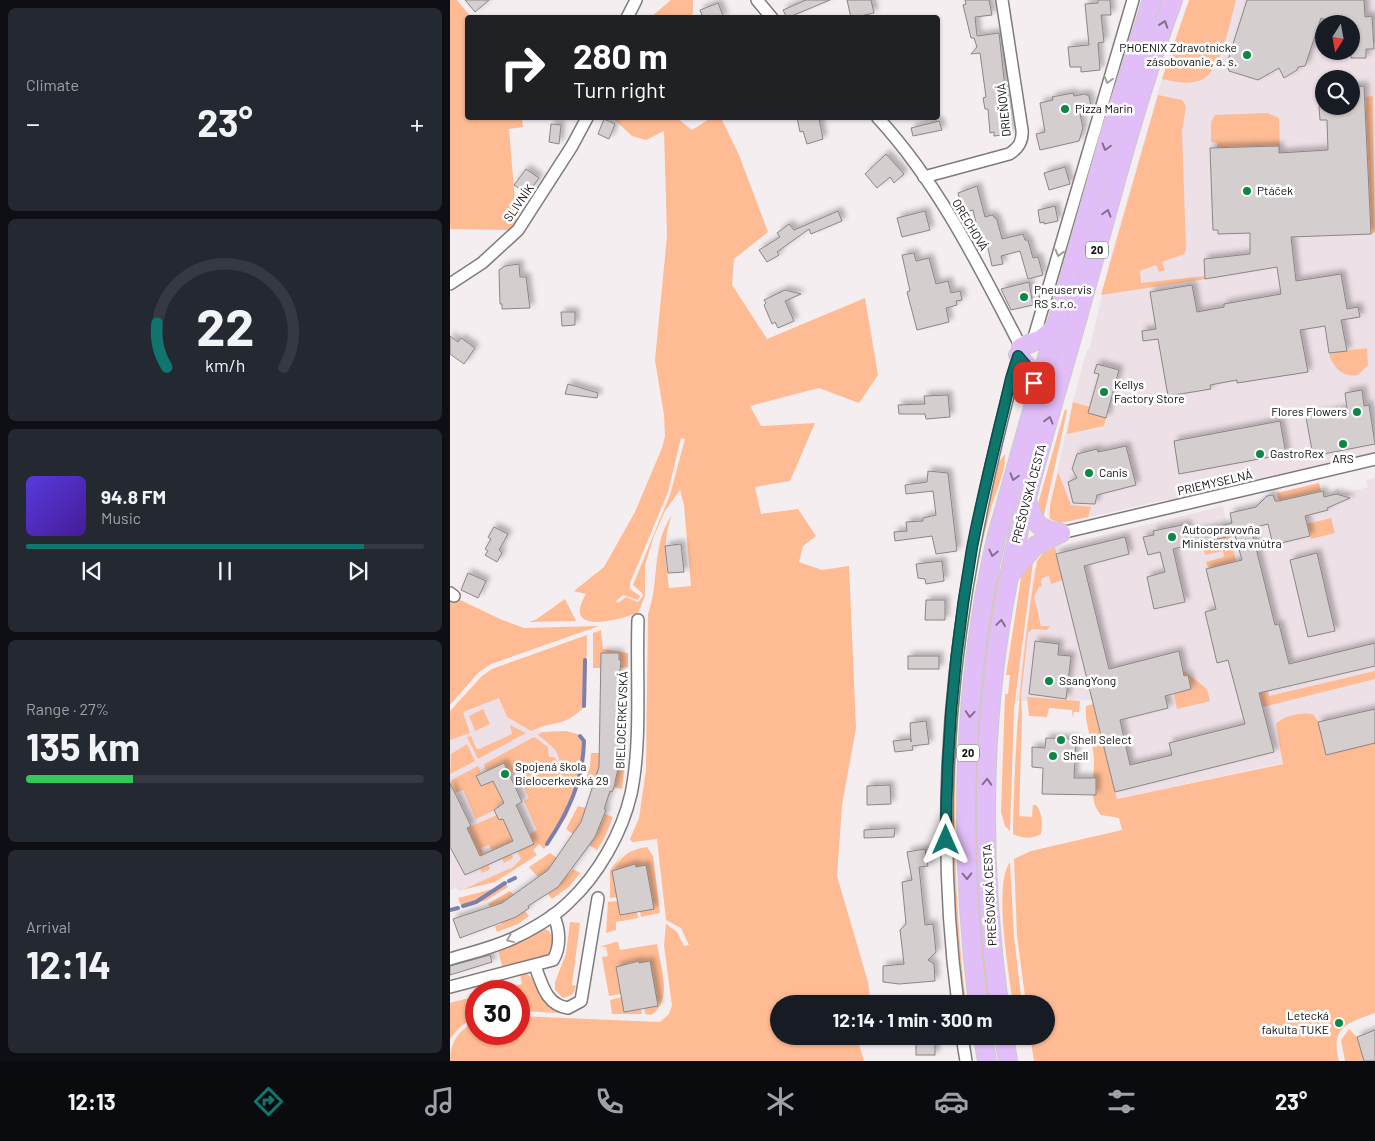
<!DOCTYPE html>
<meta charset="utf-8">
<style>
body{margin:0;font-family:Barlow,sans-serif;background:#242831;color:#f1f3f6;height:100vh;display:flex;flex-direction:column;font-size:19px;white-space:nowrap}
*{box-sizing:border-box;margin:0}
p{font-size:16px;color:#9ea1a6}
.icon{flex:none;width:28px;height:28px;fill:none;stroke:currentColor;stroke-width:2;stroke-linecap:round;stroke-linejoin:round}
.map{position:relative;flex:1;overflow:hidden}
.panel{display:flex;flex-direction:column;gap:8px;padding:8px;background:#0d0f14;width:450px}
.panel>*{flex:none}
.hud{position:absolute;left:15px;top:15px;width:475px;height:105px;border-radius:5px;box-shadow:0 1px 4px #0004;background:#202124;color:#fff;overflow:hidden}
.needle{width:32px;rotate:191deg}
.fabs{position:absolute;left:865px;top:15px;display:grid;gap:10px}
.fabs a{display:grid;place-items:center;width:45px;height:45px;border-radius:50%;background:#171b24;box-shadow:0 1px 4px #0004;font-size:25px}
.speed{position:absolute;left:15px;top:980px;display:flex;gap:10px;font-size:25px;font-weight:700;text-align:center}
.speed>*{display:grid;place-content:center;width:65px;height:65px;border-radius:50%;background:#171b24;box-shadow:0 1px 4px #0004;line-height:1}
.speed .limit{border:8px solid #d22;background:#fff;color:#111}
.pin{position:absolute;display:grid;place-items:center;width:42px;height:42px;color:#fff;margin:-21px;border-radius:10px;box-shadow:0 2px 8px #0006}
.me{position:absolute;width:55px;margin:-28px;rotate:0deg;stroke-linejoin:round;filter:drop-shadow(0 0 4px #0008)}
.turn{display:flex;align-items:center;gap:18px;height:105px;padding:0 25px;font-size:22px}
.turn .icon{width:65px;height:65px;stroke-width:2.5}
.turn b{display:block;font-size:35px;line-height:42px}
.big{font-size:38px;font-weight:700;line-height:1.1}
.panel .card{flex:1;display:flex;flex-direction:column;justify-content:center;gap:8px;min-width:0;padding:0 18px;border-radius:8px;background:#242831}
.panel .dial{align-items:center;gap:0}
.dial svg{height:130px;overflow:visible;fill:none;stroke:#363941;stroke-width:7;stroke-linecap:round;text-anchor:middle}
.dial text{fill:#f1f3f6;stroke:none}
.song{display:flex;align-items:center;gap:15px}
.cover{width:60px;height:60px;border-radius:8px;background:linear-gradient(135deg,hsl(250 70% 55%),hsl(260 70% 35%))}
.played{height:5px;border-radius:2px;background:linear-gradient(90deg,#0f766e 85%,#363941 85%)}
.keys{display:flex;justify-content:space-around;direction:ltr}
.heat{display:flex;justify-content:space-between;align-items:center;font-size:28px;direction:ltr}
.charge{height:8px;border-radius:4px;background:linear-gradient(90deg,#34c759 27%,#363941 0)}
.trip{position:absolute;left:320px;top:995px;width:285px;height:50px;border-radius:25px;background:#171b24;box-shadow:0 1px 4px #0004;font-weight:700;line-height:50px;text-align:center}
.tab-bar{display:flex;height:80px;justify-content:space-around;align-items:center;background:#090b0e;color:#9ea1a6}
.tab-bar .icon{width:35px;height:35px}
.tab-bar .selected{color:#0f766e}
.tab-bar b{font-size:22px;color:#f1f3f6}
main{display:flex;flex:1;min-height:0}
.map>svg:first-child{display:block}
</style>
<main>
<section class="panel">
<div class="card"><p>Climate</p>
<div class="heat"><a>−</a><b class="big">23°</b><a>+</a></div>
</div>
<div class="card dial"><svg viewBox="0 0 100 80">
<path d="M14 69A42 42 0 1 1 86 69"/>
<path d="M14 69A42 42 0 0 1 8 42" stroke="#0f766e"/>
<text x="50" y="56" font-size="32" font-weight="700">22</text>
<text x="50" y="72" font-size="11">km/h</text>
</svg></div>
<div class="card">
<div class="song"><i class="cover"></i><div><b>94.8 FM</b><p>Music</p></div></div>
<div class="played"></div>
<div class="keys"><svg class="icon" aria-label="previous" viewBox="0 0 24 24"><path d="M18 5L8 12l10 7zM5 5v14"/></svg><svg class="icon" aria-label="pause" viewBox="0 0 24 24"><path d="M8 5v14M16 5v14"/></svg><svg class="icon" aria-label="next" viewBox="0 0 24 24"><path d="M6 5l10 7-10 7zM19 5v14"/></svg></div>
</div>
<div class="card"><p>Range · 27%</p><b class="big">135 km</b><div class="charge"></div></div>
<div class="card"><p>Arrival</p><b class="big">12:14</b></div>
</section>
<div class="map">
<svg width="925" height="1061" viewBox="0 0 925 1061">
<defs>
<filter id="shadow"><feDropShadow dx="4" dy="-4" stdDeviation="2.5" flood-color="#0004"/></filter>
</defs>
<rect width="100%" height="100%" fill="#f4eef1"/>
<g fill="#ede0e6" fill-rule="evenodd">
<path d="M739,0H925V452L723,500H714L618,522H605L600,519L598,514L622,404L636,353L640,347L662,252L712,79ZM874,24H901V51H874ZM874,79H901V106H874Z"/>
<path d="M925,478V743L667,799L642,700L567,701L584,568L608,562L605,547L773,506L780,536L785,534L780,513L807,507L811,499L817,496L823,495L824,501H830L873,491L875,499L888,488L891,494L918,487L916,480Z"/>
<path d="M34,676L89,727L94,737H121L89,844L63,867L12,890L8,891L6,887L0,890V718Z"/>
</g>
<g fill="#ffbb93" fill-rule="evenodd">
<path d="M0,0H7L21,17L18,18V118H72L73,127L59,129L67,225L62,230L0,229Z"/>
<path d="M221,0H243V14L237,17H201Z"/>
<path d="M710,0H715L602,384L598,382L661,154Z"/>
<path d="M739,0H786C780,20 772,72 751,80C738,85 725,82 712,79Z"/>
<path d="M708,95L732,100L736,106L732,131L736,250L734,254L712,262L715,270L709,272L706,265L690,271L691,283L755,276L756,279L651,295Z"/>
<path d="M923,96L925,232L921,234L915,97Z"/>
<path d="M817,113L829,118L830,153L828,146L767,148V143L761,142V122L765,115Z"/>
<path d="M163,118H227L242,130L261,118H271L289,155L318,232L284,259L282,285L317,339L415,298L428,375L409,403L369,388L300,406L311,426L365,423L340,481L305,487L311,514L348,509L366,536L353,546L349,562L372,570L399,566L406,728L392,805L387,876L418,982L421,1004H329V1036H409V1044L414,1061H0C0,1042 9,1030 26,1021V1034H69V1016L210,1022L219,1014L222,1006L214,945L216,924L227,932L234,946L239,945L231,928L216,920L207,839L182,842L180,839L189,818L196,770L198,614C210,581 201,545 222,515C212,540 216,562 219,588L241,586L234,505L230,490L215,511L204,536L195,565V596L188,613C168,620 111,636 136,594L124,591L154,567L185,512L212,448L215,436L214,415L205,360L217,236L214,131L196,140L182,136ZM231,438L235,439L220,495L183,585L192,593L193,596L188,602L176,597L168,603L166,601L173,595L188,600L190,596L180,589V583L218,492Z"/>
<path d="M917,348L918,365L908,375C893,378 882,367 879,353Z"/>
<path d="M623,402L640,407L656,418L654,426L617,434Z"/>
<path d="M615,409L617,411L593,520L588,504Z"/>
<path d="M555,454C556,470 547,489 542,505C534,535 526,566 521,597C501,732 500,868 516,1004H512L502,890L501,769L516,610L545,467Z"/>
<path d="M608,472L621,505L641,507L638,517L610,523L600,519V505Z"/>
<path d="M869,483L871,491L829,501L827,493Z"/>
<path d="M881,518L885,533L861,539L857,524Z"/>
<path d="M780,536L819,696L925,671V679L813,707L777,564L758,568L756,562L774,557L773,551L755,555L752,543Z"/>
<path d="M605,547L613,580L601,584L599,576L591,578L592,586L589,587L584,597L591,626H600L597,630L582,629L578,633L571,696L572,716L569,816L582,817L583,805H586C592,811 593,825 591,834C581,839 573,839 563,834C564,742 572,652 587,561L593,553Z"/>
<path d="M584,555L564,709L560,831L555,826L551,812L555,694H558L560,675H556L571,578L574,568Z"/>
<path d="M550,569L545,605L541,1004H537C523,896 521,787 532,678C535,642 539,605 548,570Z"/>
<path d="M0,595L50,619L74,628L149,626L41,664L29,672L0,705Z"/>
<path d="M115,599L126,621L79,622L87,619Z"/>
<path d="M151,630L153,649L178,653V667L171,668L169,653L151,668H143V633Z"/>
<path d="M137,635L136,705C113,729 106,719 81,731L57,717L49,698L13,712L20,733L0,740V711L32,676L42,669Z"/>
<path d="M733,670L757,689L760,701L727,709L724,694L741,689L738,675L731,676L730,671Z"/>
<path d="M577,697L630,701L629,712H624L623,718L622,710L599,708L597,717L579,716Z"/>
<path d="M643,704L667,799L833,764L826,724C832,716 855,711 864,715L868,722L925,743V1013C897,1023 880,1027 889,1061H584L580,1036H596V1004H576L567,935L564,859L581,851L672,830L669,818L651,815C637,799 645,778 644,759C643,740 634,724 636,706Z"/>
<path d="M33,709L40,724L25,731L19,716Z"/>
<path d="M60,725L76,733L28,759L17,737L21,736L26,748L29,749L62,734Z"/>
<path d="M116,731L127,734L135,741L134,767L117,816L94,849L89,844L83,850L87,855L45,882L12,890L63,867L71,859L67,851L84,844L80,834L87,830L74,801L79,798L66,770L58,773L54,763L36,771L34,764L84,737L98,747L99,757H104L109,763C111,750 96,742 88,735L92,732Z"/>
<path d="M17,744L25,761L0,774L1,754Z"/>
<path d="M141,753H149L167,761H169V754L176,753L172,789L164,787L166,780L164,779L144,782L136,779L140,767Z"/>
<path d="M28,766L31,773L26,776L31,786L43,781L54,803L50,804L51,807L26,819L13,790L5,793L0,781Z"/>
<path d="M128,806L136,808L150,821L152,822L155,814L163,817L155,837L147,850L139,845L143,839L123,834L116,829Z"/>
<path d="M47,815L49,820L53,819L63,841L52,846L56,856L62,854L63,858L54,863L47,848L42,850L39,845L31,848L40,869L32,873L30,869L35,866L17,828Z"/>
<path d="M197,847L203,856L210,913L191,917L190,911L204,909L196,865L186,867L185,865L163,871L167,897L160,898V870L173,854L162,870C175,855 175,851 197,847Z"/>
<path d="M100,853L107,858L118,875L123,869L130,873L120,886L102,899L98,894L104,889L99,870L88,877L79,867Z"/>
<path d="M560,862L564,936L572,1004H563C559,973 543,885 560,862Z"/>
<path d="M55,883L58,887L37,900L12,908L8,898L47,888Z"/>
<path d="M60,891L64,895L68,914L69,915L75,911L79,916L68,924L47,932L45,926L52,924L51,922L38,904Z"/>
<path d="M168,901L170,915L187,912L188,918L166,922V930L156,933L158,902Z"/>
<path d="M120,922L130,923L122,985L126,986C124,995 121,996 113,998L105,990V982L116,954Z"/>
<path d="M95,929L99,931L103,938L98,956L53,970L48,950L72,942Z"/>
<path d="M165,942H168L170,950L207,944C210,965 224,1001 201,1015L195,1014L189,961L176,964L171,994L159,996L152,957L158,956L156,947H150Z"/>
<path d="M70,974H77L81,977L95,1002L111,1013L69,1011V991H44L72,984Z"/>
<path d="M26,996V1016L10,1027L0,1039V1003Z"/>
<path d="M172,997L191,1009L192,1014H162L160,1000Z"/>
<path d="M899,1029L907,1037L914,1061H895L891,1040Z"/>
</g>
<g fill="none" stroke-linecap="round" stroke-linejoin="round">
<g stroke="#7c80ad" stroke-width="4">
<path d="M134,706L135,660"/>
<path d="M97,844C119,811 133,781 134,741L130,736"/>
<path d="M59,881L65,878"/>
<path d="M13,906L26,902L55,883"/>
<path d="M0,910L8,908"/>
</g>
</g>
<g fill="#d5cece" stroke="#8c8686" filter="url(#shadow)">
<path d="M15,0H39L25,12Z"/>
<path d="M356,0H380L337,18L333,10Z"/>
<path d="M397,0H421L424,13L401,18Z"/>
<path d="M515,0H539L542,15L525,17L527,36L549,33L560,134L544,136V132L540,133L538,109H535L533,98L536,97L530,53L521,54L527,47L524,38H521L513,5L516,4Z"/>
<path d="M648,0H660L661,15H651L654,42L648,43L650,70L631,72V67H620L618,47L639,45L635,4L648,3Z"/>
<path d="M797,0H914L915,17L922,16L924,49H916V58H901V24H889L871,18L855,66L848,67L847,70L834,78L829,68L808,80L779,71L777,63Z"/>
<path d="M268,3L274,18H253L250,10Z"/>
<path d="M914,86L921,234L841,237L846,281L891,274L897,309L908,307L910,317L891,320L897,351L879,353L875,326L850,330L858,372L787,383V380L760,385L761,389L718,396L708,339L693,341L692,331L706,329L700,292L742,285L747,312L774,307V304L831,294L827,267L755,279L754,259L800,254V233L768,234V230H763L760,148L829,146V153L878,150L877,120H870L869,106H901V87Z"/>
<path d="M623,93L624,96L635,94L639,96L641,106H639L640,112L630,114L633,128L629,141L590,150L586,134L595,132L590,103L603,100L602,97Z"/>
<path d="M347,118H369L373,139L357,144L353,131L350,132Z"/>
<path d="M154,119L165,124L159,139L148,134Z"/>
<path d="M489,121L492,130L463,136L461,128Z"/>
<path d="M101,124L111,125L109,144L99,142Z"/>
<path d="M436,154L454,174L444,183L440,177L427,188L415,174Z"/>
<path d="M615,167L620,184L599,190L594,173Z"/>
<path d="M76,169L89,178L77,194L64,185Z"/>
<path d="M527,186L535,217L542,215L547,220L552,239L573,234L575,240H578L583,258L588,257L593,275L578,279L570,251L551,256L553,264L542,266L537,244L527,240L529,236L523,210L513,212L508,193Z"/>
<path d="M605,206L608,221L594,224V222L590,223L588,210Z"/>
<path d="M388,211L392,221L361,234L359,229L327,252L329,255L317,262L309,250L330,237L327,233L339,224L344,230Z"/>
<path d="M475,211L480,230L452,237L447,218Z"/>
<path d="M464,253L466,261L479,258L486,284L498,281L501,293L510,291L512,300L506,301L507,305L496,308L499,322L467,330L457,292L460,291L452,255Z"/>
<path d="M69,264L70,277H76L80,308L52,309V304H50L49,270L55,266Z"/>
<path d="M579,282L583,305L561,310L551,289Z"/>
<path d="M335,290L351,294L335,301L344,321L328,328L325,322L322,324L314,305L316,303L314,300Z"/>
<path d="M111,312H125V325L112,326Z"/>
<path d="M0,336L8,342L11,338L25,348L14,364L0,354Z"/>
<path d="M647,364L669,370L656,418L638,413L649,374L644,373Z"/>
<path d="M118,384L148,393L147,398L115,394Z"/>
<path d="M912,390L914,406L919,405L925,444L863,456L856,417L897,409L895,393Z"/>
<path d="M498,395L500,417L476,419L475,414H449L448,405L475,404L474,396Z"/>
<path d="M830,421L836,454L729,474L724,441Z"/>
<path d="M676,446L686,485L647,495L645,504L623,503L618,482L627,478L622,469L627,454L647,449L648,452Z"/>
<path d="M478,471L498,473L507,551L486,554L482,536L445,541L444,532L457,531L456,522L473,521V518L486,515L483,491L456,494L455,485L477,482Z"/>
<path d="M873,491L874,497L886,494L900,498L877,508L878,510L855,516L860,536L823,545L818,524L801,528L825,625L829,624L839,664L925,643V666L809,693L824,752L665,792L606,554L675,537L679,554L634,566L659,669L729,651L734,676L738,675L741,689L715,696L718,708L670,720L680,765L722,755L719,743L795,724L778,660L767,663L755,612L766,609L756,569L792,560L785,535L723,549L735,602L704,609L697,577L715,572L710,552L698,555L693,537L704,535L703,531L737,524L739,533L765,528L782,523L780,513L806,507L817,496L823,495L825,501H829Z"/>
<path d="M44,527L58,534L49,550L52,553L47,562L35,555L38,551L35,549L41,539L38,537Z"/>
<path d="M231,544L234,572L218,573L215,546Z"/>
<path d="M867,553L885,631L858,637L840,560Z"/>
<path d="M492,561L494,581L476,584L475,579L468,578L466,564Z"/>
<path d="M18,573L36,581L28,598L11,590Z"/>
<path d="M476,600H495V620H475Z"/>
<path d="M585,641L609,644L608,655L621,656L616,699L579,694Z"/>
<path d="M151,653H169V660H171L168,691L171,692L170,730L167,729L169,764L164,787L162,792L160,791L154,809L156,810L145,837L108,887L78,906L79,908L66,917L10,938L3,919L52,903L98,870L131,822L149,767Z"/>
<rect x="458" y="656" width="31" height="13"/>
<path d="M925,709V743L876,755L868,722Z"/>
<path d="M476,721L479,744L462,746L463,750L445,752L443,741L461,739V742L460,723Z"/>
<path d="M596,738L626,739L624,778H646V795L592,794L593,768L582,767V747L595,748Z"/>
<path d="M54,763L72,802L66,805L84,844L15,875L0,847V783L21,826L17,828L30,856L63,841L53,819L49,820L44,810L54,803L43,781L31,786L26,776Z"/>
<path d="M440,785L441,804L417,805V786Z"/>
<path d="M445,828L444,837L414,838V830Z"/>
<path d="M475,849L478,866L469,867L475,925L483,924L486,952L478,960L484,964L485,981L449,984L433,982V966L454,964L450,930L456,924L452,882L462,880L457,852Z"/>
<path d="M185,864L186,867L196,865L204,909L170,915L162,871Z"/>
<path d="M40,955L42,962L0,975V966Z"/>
<path d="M189,961V963L200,961L208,1006L174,1012L166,967Z"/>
<path d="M925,1030V1061H914L907,1037Z"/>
<rect x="466" y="1036" width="19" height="19"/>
</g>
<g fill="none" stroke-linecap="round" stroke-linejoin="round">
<g stroke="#7f7a7c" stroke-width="14">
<g id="minor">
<path d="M307,0L322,18"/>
<path d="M177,18L186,0"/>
<path d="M428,118C489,184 530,268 571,347C510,567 478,776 508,1004"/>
<path d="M474,177L559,154C569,148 573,141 572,130L552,0"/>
<path d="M0,284L32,263L68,230L122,146L137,118"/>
<path d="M582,344L683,0"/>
<path d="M611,533L925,459"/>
<path d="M0,593L4,596"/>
<path d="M0,959C23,952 47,947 68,936C86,927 105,916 119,902C148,875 172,833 181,794C192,742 186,674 188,620"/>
<path d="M85,966C92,984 96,1005 118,1008L131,1001L148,898"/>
<path d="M0,987L103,960C111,947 110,928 103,915"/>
<path d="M512,1036L516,1061"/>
</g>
</g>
<g stroke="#cacaca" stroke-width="20">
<g id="highway">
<path d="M571,347L591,339L606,327"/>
<path d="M568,355L579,369L586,396"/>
<path d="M577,501C585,523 586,529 611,533"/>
<path d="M560,575L585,546L611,533"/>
<path d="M528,1004C509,849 511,691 546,539L661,130L702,0"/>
<path d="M549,1004C530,863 531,716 559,577C577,484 607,393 632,302C661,201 686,99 723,0"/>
<path d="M533,1036L537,1061"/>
<path d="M554,1036L558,1061"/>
</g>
</g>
<use href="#minor" stroke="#fff" stroke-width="11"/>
<use href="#highway" stroke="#e2bef8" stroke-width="18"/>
</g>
<defs><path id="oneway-chevron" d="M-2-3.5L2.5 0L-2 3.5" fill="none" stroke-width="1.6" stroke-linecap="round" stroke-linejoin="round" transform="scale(1.25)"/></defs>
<g stroke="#836e8e">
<use href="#oneway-chevron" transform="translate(714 24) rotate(-71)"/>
<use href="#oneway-chevron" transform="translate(656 147) rotate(106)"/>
<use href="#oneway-chevron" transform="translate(657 213) rotate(-74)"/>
<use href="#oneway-chevron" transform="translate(599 420) rotate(-75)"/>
<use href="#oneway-chevron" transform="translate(564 477) rotate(106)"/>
<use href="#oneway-chevron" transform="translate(543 553) rotate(103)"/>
<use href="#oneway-chevron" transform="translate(551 623) rotate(-82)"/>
<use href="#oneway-chevron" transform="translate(520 714) rotate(94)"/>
<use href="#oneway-chevron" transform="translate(537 782) rotate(-88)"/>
<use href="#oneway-chevron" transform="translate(517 876) rotate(89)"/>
</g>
<g stroke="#9f9e9e">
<use href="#oneway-chevron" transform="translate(658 80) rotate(107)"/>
<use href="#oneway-chevron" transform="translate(609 253) rotate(105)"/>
<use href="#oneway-chevron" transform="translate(60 939) rotate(158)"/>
</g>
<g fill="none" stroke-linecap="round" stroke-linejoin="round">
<g stroke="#0a4d48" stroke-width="12">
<path id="route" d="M496,840C496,742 505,645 522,548C533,491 548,434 561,378L568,356L579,369L584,383"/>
</g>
<use href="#route" stroke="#0f766e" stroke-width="9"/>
</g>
<g fill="#0b8843" stroke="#fff" stroke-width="2">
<circle cx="797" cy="55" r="5"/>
<circle cx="615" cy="109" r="5"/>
<circle cx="797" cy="191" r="5"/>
<circle cx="574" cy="297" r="5"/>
<circle cx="654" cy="392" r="5"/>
<circle cx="907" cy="412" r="5"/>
<circle cx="893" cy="444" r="5"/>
<circle cx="810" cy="454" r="5"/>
<circle cx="639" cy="473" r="5"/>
<circle cx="722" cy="537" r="5"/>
<circle cx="599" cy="681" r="5"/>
<circle cx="611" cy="740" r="5"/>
<circle cx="603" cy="756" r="5"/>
<circle cx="55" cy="774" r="5"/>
<circle cx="889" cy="1023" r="5"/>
</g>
<g text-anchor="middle" stroke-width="5" stroke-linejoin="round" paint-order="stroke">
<g fill="#fff" stroke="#565556" stroke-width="1">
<rect x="636" y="241.5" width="22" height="17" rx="4"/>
<rect x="507" y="744.5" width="22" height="17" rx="4"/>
</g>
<g font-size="11" font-weight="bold" fill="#0e0c0d">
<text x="647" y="254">20</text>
<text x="518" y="757">20</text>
</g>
<g font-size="12" fill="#0e0c0d" stroke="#fff" text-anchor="start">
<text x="787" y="52" text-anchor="end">PHOENIX Zdravotnícke<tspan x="787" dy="14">zásobovanie, a. s.</tspan></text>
<text x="625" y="113">Pizza Marin</text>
<text x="807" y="195">Ptáček</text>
<text x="584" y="294">Pneuservis<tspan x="584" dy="14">RS s.r.o.</tspan></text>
<text x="664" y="389">Kellys<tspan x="664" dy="14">Factory Store</tspan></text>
<text x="897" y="416" text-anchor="end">Flores Flowers</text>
<text x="820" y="458">GastroRex</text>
<text x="893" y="463" text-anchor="middle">ARS</text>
<text x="649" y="477">Canis</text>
<text x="732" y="534">Autoopravovňa<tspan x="732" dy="14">Ministerstva vnútra</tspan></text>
<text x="609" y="685">SsangYong</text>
<text x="621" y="744">Shell Select</text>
<text x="613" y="760">Shell</text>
<text x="65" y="771">Spojená škola<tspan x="65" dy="14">Bielocerkevská 29</tspan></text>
<text x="879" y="1020" text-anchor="end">Letecká<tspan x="879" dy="14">fakulta TUKE</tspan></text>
</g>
<g font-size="12" fill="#0e0c0d" stroke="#fff">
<text transform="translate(554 110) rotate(-96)" y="4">DRIEŇOVÁ</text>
<text transform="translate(69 203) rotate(-55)" y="4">SLIVNÍK</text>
<text transform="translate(520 225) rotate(59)" y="4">ORECHOVÁ</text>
<text transform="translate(765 483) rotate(-13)" y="4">PRIEMYSELNÁ</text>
<text transform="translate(579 494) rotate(-75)" y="4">PREŠOVSKÁ CESTA</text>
<text transform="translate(172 720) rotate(-88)" y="4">BIELOCERKEVSKÁ</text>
<text transform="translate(540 895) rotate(-93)" y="4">PREŠOVSKÁ CESTA</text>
</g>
</g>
</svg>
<div class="fabs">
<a><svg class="needle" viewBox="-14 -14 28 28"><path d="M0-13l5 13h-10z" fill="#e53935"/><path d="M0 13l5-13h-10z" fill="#9ea1a6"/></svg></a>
<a><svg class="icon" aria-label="search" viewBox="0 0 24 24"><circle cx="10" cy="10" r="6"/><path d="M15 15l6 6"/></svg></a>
</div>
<div class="speed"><div class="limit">30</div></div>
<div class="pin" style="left:584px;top:383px;background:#d93025"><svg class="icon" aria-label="arrive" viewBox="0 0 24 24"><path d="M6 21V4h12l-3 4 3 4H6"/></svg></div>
<svg class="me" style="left:496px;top:840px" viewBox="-20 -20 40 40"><path d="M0-17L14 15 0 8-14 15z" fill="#0f766e" stroke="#fff" stroke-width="4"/></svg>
<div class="trip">12:14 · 1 min · 300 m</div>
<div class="hud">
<div class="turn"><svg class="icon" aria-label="right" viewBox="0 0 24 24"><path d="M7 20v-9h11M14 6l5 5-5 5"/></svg><div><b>280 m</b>Turn right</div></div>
</div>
</div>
</main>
<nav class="tab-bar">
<b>12:13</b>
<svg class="icon selected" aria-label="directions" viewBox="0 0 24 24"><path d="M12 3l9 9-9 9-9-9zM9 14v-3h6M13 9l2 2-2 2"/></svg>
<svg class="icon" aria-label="music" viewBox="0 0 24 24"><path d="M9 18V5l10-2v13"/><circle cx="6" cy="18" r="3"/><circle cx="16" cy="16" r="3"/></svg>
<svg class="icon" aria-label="phone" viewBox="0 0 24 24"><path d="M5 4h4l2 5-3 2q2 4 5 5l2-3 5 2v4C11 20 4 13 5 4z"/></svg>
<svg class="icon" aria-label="climate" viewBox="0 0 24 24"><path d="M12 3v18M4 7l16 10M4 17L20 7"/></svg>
<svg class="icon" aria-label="car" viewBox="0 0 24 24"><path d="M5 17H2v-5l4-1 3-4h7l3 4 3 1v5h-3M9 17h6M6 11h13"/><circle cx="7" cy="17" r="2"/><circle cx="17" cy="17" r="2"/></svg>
<svg class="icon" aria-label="filters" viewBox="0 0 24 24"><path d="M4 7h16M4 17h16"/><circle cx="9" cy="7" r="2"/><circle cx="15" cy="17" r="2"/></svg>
<b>23°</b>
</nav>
